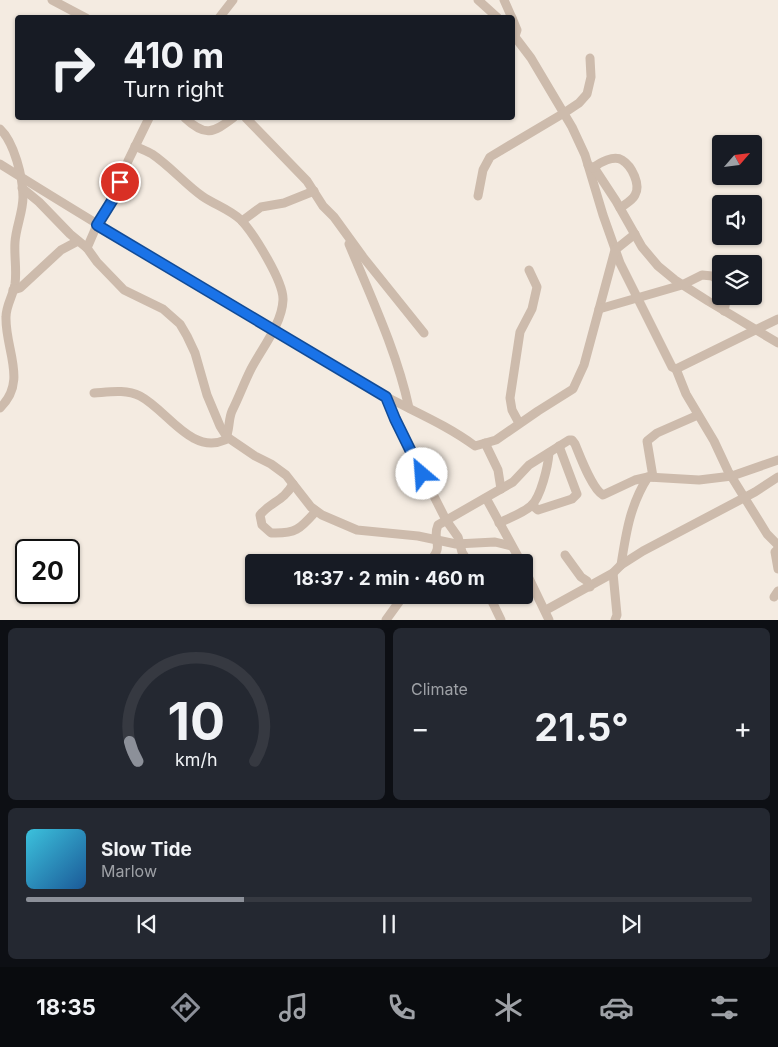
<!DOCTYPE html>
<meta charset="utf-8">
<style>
body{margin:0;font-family:Inter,sans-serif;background:#242831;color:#f1f3f6;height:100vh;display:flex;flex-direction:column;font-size:19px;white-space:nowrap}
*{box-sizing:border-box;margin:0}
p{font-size:16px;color:#9ea1a6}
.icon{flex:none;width:28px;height:28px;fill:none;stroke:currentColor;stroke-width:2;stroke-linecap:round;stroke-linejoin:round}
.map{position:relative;height:620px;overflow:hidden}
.sheet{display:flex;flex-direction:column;gap:8px;padding:8px;background:#0d0f14;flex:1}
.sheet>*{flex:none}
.top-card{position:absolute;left:15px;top:15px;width:500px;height:105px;border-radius:5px;box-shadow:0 1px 4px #0004;background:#171b24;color:#f1f3f6;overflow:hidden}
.needle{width:32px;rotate:62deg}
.controls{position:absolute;left:712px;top:135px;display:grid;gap:10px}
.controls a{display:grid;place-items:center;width:50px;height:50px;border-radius:5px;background:#171b24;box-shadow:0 1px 4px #0004;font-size:25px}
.speed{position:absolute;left:15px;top:539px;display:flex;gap:10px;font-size:25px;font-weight:700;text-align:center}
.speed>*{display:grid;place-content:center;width:65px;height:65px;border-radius:50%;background:#171b24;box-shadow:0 1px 4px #0004;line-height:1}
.speed .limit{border:2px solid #111;border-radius:8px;background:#fff;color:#111}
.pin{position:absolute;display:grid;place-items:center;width:42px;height:42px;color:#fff;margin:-21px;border:2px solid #fff;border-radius:50%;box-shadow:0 1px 5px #0007}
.me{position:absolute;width:55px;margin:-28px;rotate:333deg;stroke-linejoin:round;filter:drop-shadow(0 0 4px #0008)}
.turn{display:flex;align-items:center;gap:18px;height:105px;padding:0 25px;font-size:22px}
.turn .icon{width:65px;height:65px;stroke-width:2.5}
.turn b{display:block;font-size:35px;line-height:42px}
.big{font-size:38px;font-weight:700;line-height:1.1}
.sheet .widget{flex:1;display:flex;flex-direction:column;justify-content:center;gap:8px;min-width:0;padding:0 18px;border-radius:8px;background:#242831}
.sheet .dial{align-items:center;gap:0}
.dial svg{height:130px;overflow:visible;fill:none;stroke:#363941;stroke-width:7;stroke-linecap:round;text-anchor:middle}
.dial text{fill:#f1f3f6;stroke:none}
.song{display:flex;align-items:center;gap:15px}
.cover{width:60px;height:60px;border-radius:8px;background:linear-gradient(135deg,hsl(190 70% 55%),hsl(210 70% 35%))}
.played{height:5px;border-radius:2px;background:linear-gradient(90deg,#8c9099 30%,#363941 30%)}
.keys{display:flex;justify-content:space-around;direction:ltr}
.heat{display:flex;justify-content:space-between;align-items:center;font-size:28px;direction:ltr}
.sheet .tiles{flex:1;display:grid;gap:8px;grid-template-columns:1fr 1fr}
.widget:last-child{grid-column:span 2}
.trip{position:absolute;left:245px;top:554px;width:288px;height:50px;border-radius:5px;background:#171b24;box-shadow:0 1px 4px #0004;font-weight:700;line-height:50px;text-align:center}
.dock{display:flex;height:80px;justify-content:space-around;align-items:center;background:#090b0e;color:#9ea1a6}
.dock .icon{width:35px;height:35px}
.dock .selected{color:#8c9099}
.dock b{font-size:22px;color:#f1f3f6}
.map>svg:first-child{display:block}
</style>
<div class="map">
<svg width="778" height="620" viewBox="0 0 778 620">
<rect width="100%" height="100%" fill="#f4ebe1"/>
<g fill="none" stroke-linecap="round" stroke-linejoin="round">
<g stroke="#cdbbac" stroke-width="9">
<path d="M52,0L86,18"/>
<path d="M478,0L498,18"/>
<path d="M504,0L512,18"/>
<path d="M219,18L233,0"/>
<path d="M512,18L517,30L515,36"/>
<path d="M512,33L531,58L572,127L585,155L603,215L620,263L672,367L676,369L778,319"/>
<path d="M185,118C205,137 213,133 233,118"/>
<path d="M246,118L307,181L323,206L334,217L363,257L424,333"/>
<path d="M0,129C14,142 23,177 23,197C23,212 16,227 15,242C14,256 17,270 15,284C13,296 6,305 6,317C5,350 28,381 0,408"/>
<path d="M0,164C120,239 241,311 362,383C399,406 440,420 475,446L496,440L538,411L573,389L584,365L615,250L635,234"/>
<path d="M588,165L595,169L616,201L642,247L658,266L675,280L708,301L778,343"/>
<path d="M593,168C600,162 614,155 622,160C632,166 641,185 635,195C632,201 625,204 620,208"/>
<path d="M22,188L39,202L70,234L87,248L97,262L124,290L163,309L180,324L187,336L195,353L207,395L220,426L227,437L255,456L271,464L286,475L311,507L322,515L357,530L418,536L456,544L495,542L511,546"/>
<path d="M478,196L483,170L490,157L564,113L579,103L587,94L591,77L590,58"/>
<path d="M242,221L261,207L284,203L314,191"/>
<path d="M349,244C371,297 397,352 409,408"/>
<path d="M87,248L97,225L115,196L128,161L149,118"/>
<path d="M13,290L20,288L61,250L78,241"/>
<path d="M599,309L682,285L702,275L712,276L721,282"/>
<path d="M724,311L727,296"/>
<path d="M676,369L686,394L714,441L728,471L767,534L778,545"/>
<path d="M94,393C109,392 126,389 140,396C167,410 191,455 225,440C230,431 228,420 232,411C239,397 244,383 251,369C262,348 282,324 283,300C284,282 254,234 241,220C229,209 215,205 202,196C185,184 170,166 152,154C147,151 141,149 135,146"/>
<path d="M386,397L395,419L446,520L458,537L462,552L468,562"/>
<path d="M519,423L512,410L510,398L520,332L532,309L537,287L529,270"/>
<path d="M485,443L498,470L501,489"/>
<path d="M653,477L647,441L657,433L698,415"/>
<path d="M293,484C283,502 271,501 260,515L262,525L271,533C296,534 300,529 316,511"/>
<path d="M486,498L521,562"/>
<path d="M532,505L538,510L572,499L577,494L559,446"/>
<path d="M499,523C509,518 523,513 531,506C541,497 548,466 549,453"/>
<path d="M778,549L775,552L778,569"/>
<path d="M565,555L581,577L587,581L590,587"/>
<path d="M429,562C446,544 431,542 438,525L513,482L529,465L569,440H572L575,444C580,456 592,489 603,495L635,480L648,477L699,480L732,476L778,460"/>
<path d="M621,565C626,533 630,505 648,477"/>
<path d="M524,568L549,620"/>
<path d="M613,573L617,615L615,620"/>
<path d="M489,595L501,620"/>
<path d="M774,597L778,591"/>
<path d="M546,610L613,573L621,565L643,551L755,492L778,477"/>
<path d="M386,620L404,595"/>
</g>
</g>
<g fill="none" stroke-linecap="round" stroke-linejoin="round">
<g stroke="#114b97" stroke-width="12">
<path id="route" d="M120,182L115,196L97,225L386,397L395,419L422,474"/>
</g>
<use href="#route" stroke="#1a73e8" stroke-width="9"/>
</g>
</svg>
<div class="controls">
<a><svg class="needle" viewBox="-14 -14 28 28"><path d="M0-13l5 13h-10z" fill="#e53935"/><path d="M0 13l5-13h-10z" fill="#9ea1a6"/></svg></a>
<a><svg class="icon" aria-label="sound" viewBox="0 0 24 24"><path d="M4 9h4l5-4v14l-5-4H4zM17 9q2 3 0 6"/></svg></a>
<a><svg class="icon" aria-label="layers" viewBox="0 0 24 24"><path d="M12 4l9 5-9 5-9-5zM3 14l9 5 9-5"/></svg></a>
</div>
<div class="speed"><div class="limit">20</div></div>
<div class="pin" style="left:120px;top:182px;background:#d93025"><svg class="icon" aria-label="arrive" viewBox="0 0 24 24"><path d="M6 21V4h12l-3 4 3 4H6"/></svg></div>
<svg class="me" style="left:422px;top:474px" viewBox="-20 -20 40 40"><circle r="19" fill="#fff"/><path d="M0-13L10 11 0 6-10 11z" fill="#1a73e8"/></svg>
<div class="trip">18:37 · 2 min · 460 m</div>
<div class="top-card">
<div class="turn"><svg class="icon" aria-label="right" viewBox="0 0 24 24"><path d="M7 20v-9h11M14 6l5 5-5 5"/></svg><div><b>410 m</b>Turn right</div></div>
</div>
</div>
<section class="sheet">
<div class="tiles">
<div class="widget dial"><svg viewBox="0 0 100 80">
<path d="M14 69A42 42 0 1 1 86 69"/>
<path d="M14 69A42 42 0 0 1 9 57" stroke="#8c9099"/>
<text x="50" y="56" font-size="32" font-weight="700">10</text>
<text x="50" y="72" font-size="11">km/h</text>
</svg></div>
<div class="widget"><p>Climate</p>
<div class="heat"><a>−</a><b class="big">21.5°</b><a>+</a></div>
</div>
<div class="widget">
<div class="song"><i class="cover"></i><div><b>Slow Tide</b><p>Marlow</p></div></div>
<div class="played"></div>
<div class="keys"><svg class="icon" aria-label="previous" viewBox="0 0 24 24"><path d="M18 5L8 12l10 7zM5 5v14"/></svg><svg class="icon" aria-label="pause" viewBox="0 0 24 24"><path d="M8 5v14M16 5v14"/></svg><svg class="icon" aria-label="next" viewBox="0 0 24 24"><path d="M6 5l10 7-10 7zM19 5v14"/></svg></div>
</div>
</div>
</section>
<nav class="dock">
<b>18:35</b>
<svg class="icon selected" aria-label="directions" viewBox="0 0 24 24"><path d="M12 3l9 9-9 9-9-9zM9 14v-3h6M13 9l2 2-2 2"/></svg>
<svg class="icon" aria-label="music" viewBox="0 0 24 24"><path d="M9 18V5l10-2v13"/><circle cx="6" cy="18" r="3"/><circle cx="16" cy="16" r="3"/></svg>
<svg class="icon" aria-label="phone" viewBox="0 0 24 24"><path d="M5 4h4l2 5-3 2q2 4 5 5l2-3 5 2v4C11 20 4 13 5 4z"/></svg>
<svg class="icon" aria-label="climate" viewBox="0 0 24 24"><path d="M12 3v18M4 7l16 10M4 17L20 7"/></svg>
<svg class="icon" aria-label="car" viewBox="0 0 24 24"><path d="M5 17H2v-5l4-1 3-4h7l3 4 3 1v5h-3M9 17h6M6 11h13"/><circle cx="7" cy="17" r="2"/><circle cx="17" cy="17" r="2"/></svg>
<svg class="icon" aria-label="filters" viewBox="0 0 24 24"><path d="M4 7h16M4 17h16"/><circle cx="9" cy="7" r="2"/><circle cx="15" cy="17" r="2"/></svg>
</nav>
